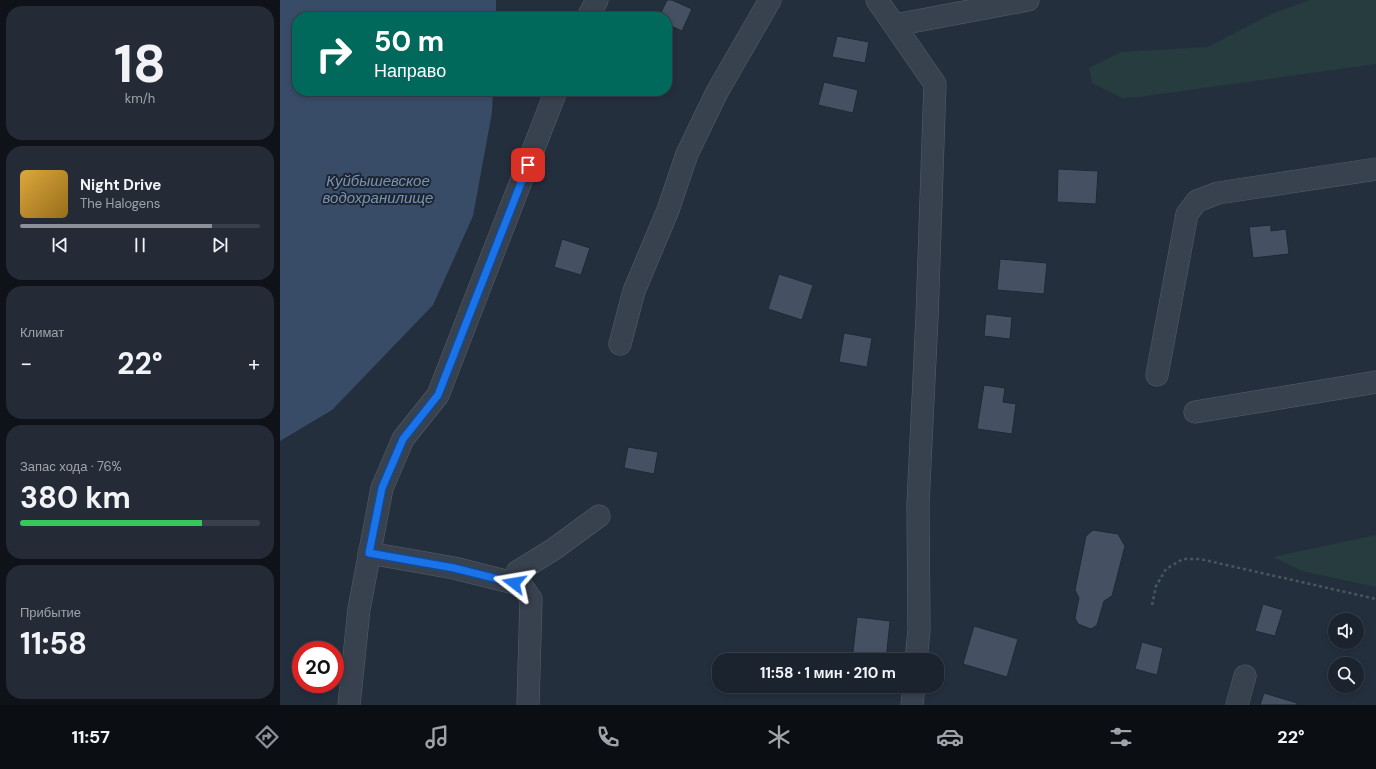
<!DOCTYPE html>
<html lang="ru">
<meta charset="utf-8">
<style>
body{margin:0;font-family:"DM Sans",sans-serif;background:#242b36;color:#f1f3f6;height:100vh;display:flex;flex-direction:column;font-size:15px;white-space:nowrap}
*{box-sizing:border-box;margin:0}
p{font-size:13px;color:#a0a4aa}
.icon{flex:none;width:22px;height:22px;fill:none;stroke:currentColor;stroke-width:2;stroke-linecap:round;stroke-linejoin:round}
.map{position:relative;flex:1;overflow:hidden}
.details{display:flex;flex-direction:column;gap:6px;padding:6px;background:#0f1319;width:280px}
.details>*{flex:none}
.hud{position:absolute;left:12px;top:12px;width:380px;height:84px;border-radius:16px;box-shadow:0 2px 6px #0003,0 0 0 1px #39404a;background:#00695c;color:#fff;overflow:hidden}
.fabs{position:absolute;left:1048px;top:613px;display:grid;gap:8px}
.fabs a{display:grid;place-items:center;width:36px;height:36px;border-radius:50%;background:#1b232e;box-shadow:0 2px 6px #0003,0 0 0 1px #39404a;font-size:20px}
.speed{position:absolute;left:12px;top:641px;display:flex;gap:8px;font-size:20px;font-weight:700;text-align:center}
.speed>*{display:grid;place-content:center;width:52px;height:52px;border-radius:50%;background:#1b232e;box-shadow:0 2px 6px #0003,0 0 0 1px #39404a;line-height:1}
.speed .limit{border:6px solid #d22;background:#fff;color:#111}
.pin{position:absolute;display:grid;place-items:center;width:34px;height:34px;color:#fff;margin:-17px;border-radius:8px;box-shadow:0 2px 6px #0006}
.me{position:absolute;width:44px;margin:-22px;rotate:284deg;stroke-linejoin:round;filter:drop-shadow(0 0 3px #0008)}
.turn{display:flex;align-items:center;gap:14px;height:84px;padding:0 16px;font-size:18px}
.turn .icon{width:52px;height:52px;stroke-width:2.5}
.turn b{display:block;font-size:28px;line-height:34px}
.big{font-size:30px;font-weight:700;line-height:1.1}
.details .card{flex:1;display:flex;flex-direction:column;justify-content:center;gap:6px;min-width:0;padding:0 14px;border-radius:16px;background:#242b36}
.details .dial{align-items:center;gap:0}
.dial b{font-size:52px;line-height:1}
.song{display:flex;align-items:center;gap:12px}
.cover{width:48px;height:48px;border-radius:6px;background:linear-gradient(135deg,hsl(40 70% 55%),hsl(40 70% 35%))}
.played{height:4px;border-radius:2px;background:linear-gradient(90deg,#8c9099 80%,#39404a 80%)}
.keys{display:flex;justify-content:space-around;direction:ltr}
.heat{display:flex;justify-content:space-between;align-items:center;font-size:22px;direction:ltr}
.charge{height:6px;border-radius:3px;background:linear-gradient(90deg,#34c759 76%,#39404a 0)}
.trip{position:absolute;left:432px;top:653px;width:232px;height:40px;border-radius:16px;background:#1b232e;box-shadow:0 2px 6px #0003,0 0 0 1px #39404a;font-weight:700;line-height:40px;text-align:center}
.menu{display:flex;height:64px;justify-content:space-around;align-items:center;background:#0b0e12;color:#a0a4aa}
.menu .icon{width:28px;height:28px}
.menu .current{color:#8c9099}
.menu b{font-size:18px;color:#f1f3f6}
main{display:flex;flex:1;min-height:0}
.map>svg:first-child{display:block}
</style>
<main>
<section class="details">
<div class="card dial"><b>18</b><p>km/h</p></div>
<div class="card">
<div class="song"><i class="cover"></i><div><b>Night Drive</b><p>The Halogens</p></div></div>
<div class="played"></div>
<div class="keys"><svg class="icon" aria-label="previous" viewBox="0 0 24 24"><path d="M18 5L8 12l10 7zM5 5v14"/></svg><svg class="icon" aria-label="pause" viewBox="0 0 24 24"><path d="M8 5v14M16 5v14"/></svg><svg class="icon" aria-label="next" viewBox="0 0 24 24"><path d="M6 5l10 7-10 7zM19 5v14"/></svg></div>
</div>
<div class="card"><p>Климат</p>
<div class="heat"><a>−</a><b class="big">22°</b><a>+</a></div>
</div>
<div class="card"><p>Запас хода · 76%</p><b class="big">380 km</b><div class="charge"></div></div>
<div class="card"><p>Прибытие</p><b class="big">11:58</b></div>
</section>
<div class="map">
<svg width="1096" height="705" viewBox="0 0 1096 705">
<rect width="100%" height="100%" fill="#242f3e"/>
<g fill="#263c3f">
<path d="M1030,0H1096V64L859,97L842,98L812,83L809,68L841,52L928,47L991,14Z"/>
<path d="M1096,535V587L1022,571L993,557Z"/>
</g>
<path fill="#394c67" d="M0,0H216V17H17V91H213L212,112L193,216L153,305L52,410L0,441Z"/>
<g fill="#455162" stroke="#1f2835">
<path d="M387,0H392L412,9L402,31L387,24V17H379Z"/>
<path d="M557,36L589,42L585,63L552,57Z"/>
<path d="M544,82L578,90L573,113L538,105Z"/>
<path d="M778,169L818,171L816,204L777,202Z"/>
<path d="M991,225V231L1006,229L1009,254L973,258L969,227Z"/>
<path d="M282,239L310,248L301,275L274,267Z"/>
<path d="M720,259L767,263L764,294L717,290Z"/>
<path d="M499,274L533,285L522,320L488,309Z"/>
<path d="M706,314L732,317L730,339L704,336Z"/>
<path d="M564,333L592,338L587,367L559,362Z"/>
<path d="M704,385L725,388L723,402L736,404L732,434L697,429Z"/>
<path d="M348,447L378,452L374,474L344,468Z"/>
<path d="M813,530L838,534L845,546L832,596L824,601L817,625L811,629L798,624L795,618L799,598L795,590L806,536Z"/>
<path d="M983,604L1003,610L995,636L975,631Z"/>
<path d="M577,617L610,621L606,660H572Z"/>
<path d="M694,626L738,639L727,677L683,664Z"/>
<path d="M862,642L883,648L877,675L855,669Z"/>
<path d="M984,693L1017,703L1016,705H980Z"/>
</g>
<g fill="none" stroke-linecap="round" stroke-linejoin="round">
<g stroke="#565f6c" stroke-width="23">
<g id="minor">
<path d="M597,0L655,84L647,317L638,504L639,630L636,660"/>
<path d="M308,17L317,0"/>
<path d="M615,25L748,0"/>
<path d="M340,344L354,291L388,210L407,154L437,92L490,0"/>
<path d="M877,375L907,214L917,201L938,193L1096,169"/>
<path d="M915,412L1096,382"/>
<path d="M89,553L174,568L234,583L244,589L251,599L248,705"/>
<path d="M234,583L237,572L274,549L319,516"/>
<path d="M69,705L79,609L102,488L123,439L158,395L276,91"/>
<path d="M632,705L634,686"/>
<path d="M957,705L965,676"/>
</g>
</g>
<path stroke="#44595c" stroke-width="2.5" stroke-dasharray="3 3" stroke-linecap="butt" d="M872,605L876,586L886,569L903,559H920L1096,599"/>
<use href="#minor" stroke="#38414e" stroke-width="22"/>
</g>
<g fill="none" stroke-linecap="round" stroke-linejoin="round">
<g stroke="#114b97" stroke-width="10">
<path id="route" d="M234,583L174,568L89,553L102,488L123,439L158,395L248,165"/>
</g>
<use href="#route" stroke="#1a73e8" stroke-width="7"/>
</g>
<g text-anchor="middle" stroke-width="4" stroke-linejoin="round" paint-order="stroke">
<g font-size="15" font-style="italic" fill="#7c92b1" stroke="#1d2633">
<text x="98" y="186">Куйбышевское<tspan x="98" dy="17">водохранилище</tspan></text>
</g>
</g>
</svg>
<div class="fabs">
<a><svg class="icon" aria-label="sound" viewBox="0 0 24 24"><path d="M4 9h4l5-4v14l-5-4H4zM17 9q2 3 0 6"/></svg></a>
<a><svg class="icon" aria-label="search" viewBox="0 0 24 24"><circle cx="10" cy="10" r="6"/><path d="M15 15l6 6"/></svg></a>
</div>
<div class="speed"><div class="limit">20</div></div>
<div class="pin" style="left:248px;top:165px;background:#d93025"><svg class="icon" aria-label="arrive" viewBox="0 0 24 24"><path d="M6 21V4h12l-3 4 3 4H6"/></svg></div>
<svg class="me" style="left:234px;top:583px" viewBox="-20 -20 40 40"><path d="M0-17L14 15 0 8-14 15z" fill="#1a73e8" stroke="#fff" stroke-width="4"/></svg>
<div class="trip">11:58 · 1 мин · 210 m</div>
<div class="hud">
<div class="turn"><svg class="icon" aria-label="right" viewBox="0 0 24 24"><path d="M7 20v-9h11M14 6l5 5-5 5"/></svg><div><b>50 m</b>Направо</div></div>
</div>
</div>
</main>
<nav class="menu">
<b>11:57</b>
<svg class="icon current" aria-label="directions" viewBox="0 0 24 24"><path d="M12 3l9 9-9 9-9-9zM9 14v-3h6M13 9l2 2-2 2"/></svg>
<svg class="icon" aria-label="music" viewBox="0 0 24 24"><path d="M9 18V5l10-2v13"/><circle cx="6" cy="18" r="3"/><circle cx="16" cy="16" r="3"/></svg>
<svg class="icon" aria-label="phone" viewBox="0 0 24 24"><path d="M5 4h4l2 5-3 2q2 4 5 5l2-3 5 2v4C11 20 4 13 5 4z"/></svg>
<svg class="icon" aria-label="climate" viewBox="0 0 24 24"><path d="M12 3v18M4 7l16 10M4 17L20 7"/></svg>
<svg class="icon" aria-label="car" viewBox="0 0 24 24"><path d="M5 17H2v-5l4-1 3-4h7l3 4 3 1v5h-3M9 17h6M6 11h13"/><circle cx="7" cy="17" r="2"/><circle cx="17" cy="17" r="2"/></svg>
<svg class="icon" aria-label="filters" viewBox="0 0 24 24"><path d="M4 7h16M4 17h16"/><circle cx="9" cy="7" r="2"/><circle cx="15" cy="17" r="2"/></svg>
<b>22°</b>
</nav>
